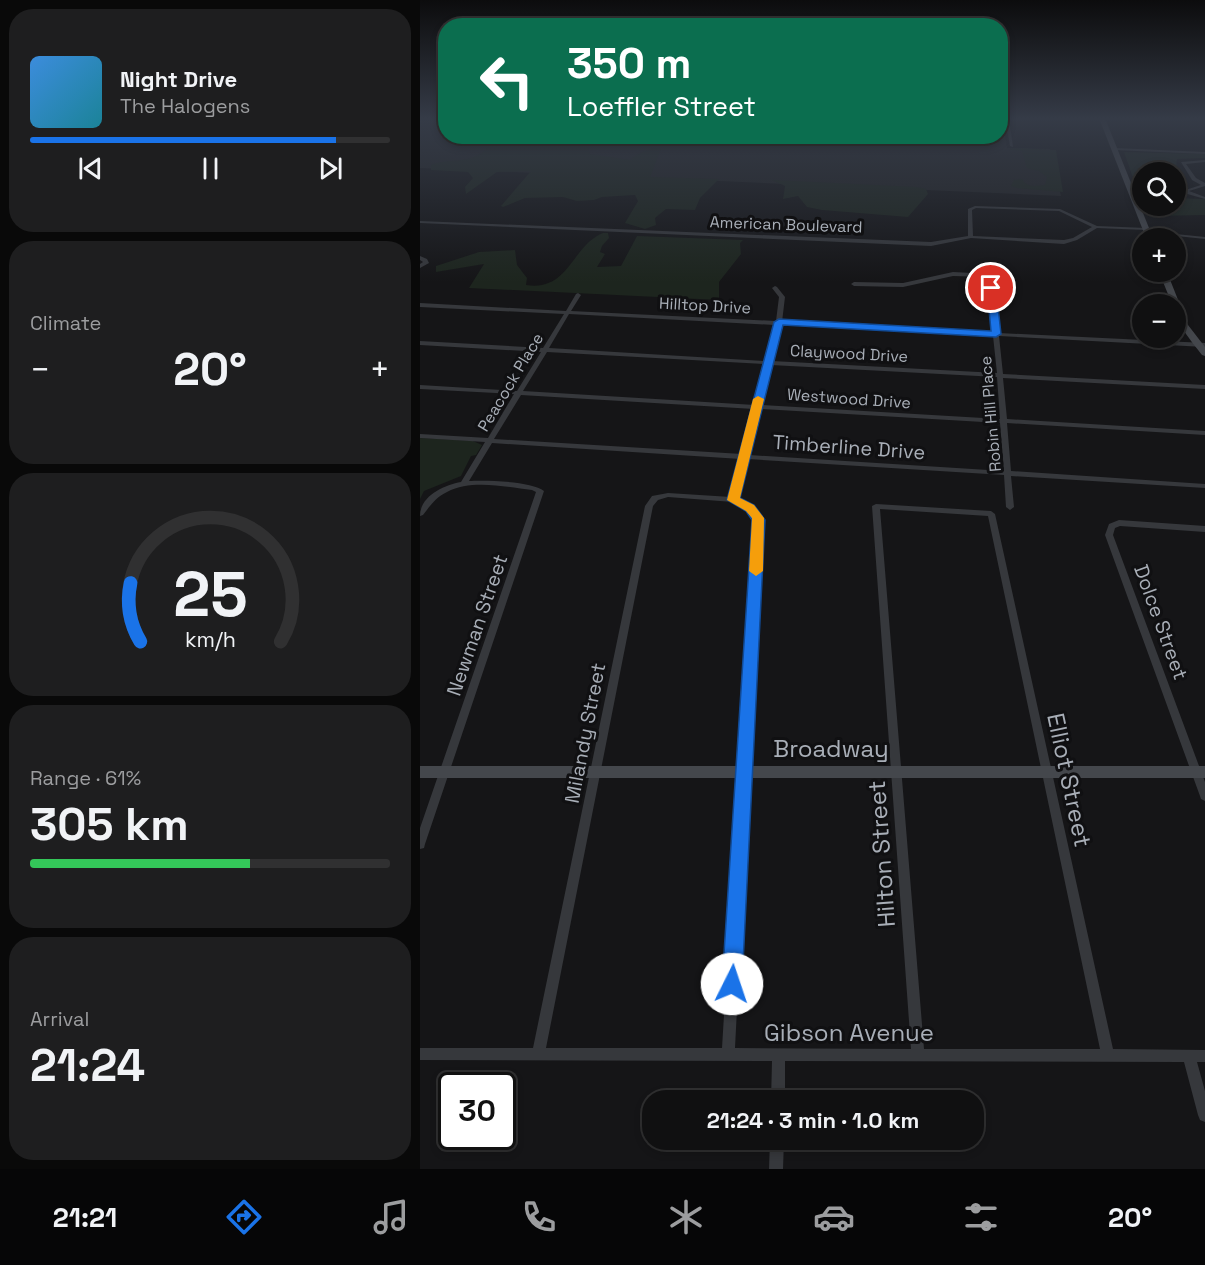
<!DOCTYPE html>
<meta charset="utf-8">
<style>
body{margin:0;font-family:"Space Grotesk",sans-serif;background:#1e1e1f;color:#f1f3f6;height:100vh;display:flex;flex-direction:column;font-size:22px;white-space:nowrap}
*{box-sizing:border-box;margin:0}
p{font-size:20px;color:#9c9d9f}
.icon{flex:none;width:33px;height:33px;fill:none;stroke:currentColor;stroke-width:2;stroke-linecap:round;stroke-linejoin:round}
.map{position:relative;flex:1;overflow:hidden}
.details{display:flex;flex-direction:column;gap:9px;padding:9px;background:#090909;width:420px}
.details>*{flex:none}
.hud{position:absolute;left:18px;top:18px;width:570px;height:126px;border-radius:24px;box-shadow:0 3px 9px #0003,0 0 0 2px #303031;background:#0b6e4f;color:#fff;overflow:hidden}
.buttons{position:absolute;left:712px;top:162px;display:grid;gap:12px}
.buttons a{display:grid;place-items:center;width:54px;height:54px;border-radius:50%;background:#101011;box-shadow:0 3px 9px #0003,0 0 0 2px #303031;font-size:30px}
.speed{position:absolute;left:18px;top:1072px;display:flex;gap:12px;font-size:30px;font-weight:700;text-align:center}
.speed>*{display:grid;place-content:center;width:78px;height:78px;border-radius:50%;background:#101011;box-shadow:0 3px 9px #0003,0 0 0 2px #303031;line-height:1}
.speed .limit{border:3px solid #111;border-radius:9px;background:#fff;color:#111}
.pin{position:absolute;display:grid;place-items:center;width:51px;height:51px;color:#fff;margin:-26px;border:3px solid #fff;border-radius:50%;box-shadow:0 2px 6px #0007}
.me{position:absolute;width:66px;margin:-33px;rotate:4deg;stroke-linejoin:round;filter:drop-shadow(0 0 4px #0008)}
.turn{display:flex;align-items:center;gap:21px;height:126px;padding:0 30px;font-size:27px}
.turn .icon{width:78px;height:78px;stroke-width:2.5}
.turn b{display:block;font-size:42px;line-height:51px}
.big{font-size:45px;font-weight:600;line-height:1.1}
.details .tile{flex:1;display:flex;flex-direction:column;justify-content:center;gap:9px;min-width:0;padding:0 21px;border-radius:24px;background:#1e1e1f}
.details .dial{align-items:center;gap:0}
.dial svg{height:156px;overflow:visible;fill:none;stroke:#303031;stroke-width:7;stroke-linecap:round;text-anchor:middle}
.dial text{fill:#f1f3f6;stroke:none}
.song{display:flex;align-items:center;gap:18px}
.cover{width:72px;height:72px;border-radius:9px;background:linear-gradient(135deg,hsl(210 70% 55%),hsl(190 70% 35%))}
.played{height:6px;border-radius:3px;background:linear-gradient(90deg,#1a73e8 85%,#303031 85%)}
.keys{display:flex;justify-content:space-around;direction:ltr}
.heat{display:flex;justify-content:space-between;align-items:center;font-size:33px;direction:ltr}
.charge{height:9px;border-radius:4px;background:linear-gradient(90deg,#34c759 61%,#303031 0)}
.trip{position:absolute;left:222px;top:1090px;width:342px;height:60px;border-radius:24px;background:#101011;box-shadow:0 3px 9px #0003,0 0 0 2px #303031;font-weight:600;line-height:60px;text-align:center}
.dock{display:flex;height:96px;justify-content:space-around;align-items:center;background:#060607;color:#9c9d9f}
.dock .icon{width:42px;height:42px}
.dock .on{color:#1a73e8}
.dock b{font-size:27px;color:#f1f3f6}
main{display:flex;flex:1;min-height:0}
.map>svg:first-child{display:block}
</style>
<main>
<section class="details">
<div class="tile">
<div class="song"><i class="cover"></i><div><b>Night Drive</b><p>The Halogens</p></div></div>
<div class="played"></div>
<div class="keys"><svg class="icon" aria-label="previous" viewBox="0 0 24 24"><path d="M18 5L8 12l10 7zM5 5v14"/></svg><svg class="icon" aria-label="pause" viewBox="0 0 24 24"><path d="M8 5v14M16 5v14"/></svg><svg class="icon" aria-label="next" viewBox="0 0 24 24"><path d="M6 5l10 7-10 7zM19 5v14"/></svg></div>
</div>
<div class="tile"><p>Climate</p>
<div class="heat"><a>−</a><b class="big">20°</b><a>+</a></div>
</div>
<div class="tile dial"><svg viewBox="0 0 100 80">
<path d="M14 69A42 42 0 1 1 86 69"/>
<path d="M14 69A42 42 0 0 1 9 39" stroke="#1a73e8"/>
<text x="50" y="56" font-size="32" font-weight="700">25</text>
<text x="50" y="72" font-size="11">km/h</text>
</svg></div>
<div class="tile"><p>Range · 61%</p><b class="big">305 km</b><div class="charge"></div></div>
<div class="tile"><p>Arrival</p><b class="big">21:24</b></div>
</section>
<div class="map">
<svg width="785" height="1169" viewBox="0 0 785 1169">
<rect width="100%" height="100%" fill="#151517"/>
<path fill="#212224" d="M0,118H25L26,136H580L582,118L587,148L630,149L641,196L0,168Z"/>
<g fill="#1d251e">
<path d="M581,135L582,140L580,143C567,143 554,141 542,142C528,143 518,151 506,141L403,137Z"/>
<path d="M148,136L147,141L150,144L169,148L170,154L210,160C219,153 230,146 241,149L230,177L299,179L280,198L275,210L246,209L235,218L236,225L225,229L205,223L218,201L215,195L182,197L174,200L157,201L143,197L105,198L83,207L81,206L111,171L77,172L46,194L45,187L53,178L48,172L11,170V165C28,158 48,164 63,152C68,148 71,141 76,137Z"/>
<path d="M600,148L636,150L643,192L597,188L591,186L594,180L602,179C607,188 615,186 625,185L627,177L619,171L607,168L602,151L586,149Z"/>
<path d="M704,152L785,154V158L757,159L756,170L735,166H722L723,192H718Z"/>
<path d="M352,180L496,187L506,189L508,194L488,217L402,210L387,207L378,196L363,199L365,186Z"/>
<path d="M756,198L785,199V215L733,216L724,208V206H756Z"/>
<path d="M183,233H188L189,238L182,246L180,252L185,254L177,267L201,266L217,236L323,240L320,243L321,254L299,282V300L49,288L64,264L16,272V266L59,252L95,250L97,265L107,278L106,285C149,292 152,245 183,233Z"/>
<path d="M0,438L53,441L62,445L56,455L51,456L41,476L4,491L0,499Z"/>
</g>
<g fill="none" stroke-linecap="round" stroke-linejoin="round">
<g fill="#36383c" fill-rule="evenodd">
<path d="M585,118H589L593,147L590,146Z"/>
<path d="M695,148L785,152V154L694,150Z"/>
<path d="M785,160V162L766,164L776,178L785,183V186L769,191L785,197V199L764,193L756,195V193L781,185L772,180L761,162Z"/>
<path d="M713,194H723V196H711V195Z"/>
<path d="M555,206L640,209L677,226L726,228L728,229L726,230L677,228L657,240L644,244L551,238L511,246L0,223V221L511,242L548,236V209ZM556,208L639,211L672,227L653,238L644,240L553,236L552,210Z"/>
<path d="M726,231L785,237V239L728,233L726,232Z"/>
<path d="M0,256L7,259L9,263L0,268V264L3,262L0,260Z"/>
<path d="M533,272L572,274L579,333L785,343V347L579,336L583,374L785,385V389L583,378L587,419L785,431V435L587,423L591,471L785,484V488L591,476L594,507L590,510L586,507L584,475L328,459L318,499L333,506L342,520L315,1048L491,1049L452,506L456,504L571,511L575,514L693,1049L785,1050V1062H777L785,1091V1122L780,1120L778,1115L764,1062L365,1061V1101H351L352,1061L0,1060V1048H113L225,506L232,496L248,493L311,497L321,459L72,443L49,481C65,480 112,481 124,491L5,844L4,848L0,849V828L116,492L112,490C85,487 52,479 27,492C16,497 10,506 3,515L0,516C0,496 24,485 41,482L65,442L0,438V434L68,438L94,394L0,389V385L97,391L121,352L0,345V341L123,348L144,314L0,307V303L146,311L156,294L158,293L161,295L151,311L356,321L359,297L352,288L355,286L357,287L365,297L362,322L573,332L567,277L533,276L483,287L434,286L431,284L434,282L483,283ZM149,314L355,325L346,361L129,348ZM361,325L573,336L577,373L352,361ZM127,352L345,364L335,405L103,391ZM351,365L577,377L580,419L341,405ZM101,395L334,409L322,454L74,439ZM340,409L580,423L584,471L329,455ZM248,497L313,502L327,510L334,520L302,1048H126L233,506L238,500ZM460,509L568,516L680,1049H504Z"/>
<path d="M699,520L785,526V532L700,526L695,528L693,535L785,782V801L781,799L780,796L685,535L689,524Z"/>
<path d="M350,1140H364L363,1169H349Z"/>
</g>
<g fill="#44474c" fill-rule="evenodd">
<path d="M679,118H685L733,238H726Z"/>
<path d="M739,272H747L768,325L785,347V356L782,355C770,339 756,325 756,304H752Z"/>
<rect x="0" y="766" width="785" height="12"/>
</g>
</g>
<g fill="#494b4f">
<path d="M163,136H175L172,142L164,141Z"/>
<path d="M193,136H213L203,140Z"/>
</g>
<g fill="#303134">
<path d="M171,136H175L172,142Z"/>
<path d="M202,136H213L203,140Z"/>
</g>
<linearGradient id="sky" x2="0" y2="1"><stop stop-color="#0c0c0d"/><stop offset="0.42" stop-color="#353b47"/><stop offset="1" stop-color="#353b47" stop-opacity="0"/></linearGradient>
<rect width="785" height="282" fill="url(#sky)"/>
<path fill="#1a73e8" stroke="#114b97" stroke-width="1.5" d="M571,285L576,288L581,334L576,337L363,325L320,498L334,505L345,520L322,984L319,991L312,993L305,991L302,984L332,520L326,511L307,500L354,322L359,319L571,331L567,288Z"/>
<path fill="#f59e0b" d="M338,396L344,399L320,498L334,505L344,518L343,571L336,576L329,571L332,518L326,511L307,500L333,399Z"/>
<g text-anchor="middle" stroke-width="6" stroke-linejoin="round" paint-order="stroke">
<g font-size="16" fill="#a8aeb7" stroke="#101012">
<text transform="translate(366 224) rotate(2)" y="6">American Boulevard</text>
<text transform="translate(285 305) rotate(3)" y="6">Hilltop Drive</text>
<text transform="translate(429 353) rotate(3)" y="6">Claywood Drive</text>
<text transform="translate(90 382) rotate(-59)" y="6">Peacock Place</text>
<text transform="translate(429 398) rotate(4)" y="6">Westwood Drive</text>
<text transform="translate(570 414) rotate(-95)" y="6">Robin Hill Place</text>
</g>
<g font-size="20" fill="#a8aeb7" stroke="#101012">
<text transform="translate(429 447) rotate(4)" y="7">Timberline Drive</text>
<text transform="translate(741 622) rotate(70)" y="7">Dolce Street</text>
<text transform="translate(57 625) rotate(-71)" y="7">Newman Street</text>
<text transform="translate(165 733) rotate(-79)" y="7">Milandy Street</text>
</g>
<g font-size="24" fill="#a8aeb7" stroke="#101012">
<text x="411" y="757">Broadway</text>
<text transform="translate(649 780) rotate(78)" y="8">Elliot Street</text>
<text transform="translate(462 854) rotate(-94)" y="8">Hilton Street</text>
<text x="429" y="1041">Gibson Avenue</text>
</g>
</g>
</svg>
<div class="buttons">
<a><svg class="icon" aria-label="search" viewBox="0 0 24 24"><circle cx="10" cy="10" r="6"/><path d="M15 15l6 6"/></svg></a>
<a>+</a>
<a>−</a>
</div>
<div class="speed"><div class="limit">30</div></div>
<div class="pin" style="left:571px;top:288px;background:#d93025"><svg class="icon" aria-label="arrive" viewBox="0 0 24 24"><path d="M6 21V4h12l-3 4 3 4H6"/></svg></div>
<svg class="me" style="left:312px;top:984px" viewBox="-20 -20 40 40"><circle r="19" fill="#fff"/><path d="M0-13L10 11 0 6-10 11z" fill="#1a73e8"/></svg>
<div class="trip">21:24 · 3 min · 1.0 km</div>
<div class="hud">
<div class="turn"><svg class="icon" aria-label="left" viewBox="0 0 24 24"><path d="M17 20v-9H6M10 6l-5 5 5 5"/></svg><div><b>350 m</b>Loeffler Street</div></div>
</div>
</div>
</main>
<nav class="dock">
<b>21:21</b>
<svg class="icon on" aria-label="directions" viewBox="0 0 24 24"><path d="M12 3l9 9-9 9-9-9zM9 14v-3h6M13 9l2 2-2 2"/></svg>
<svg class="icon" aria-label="music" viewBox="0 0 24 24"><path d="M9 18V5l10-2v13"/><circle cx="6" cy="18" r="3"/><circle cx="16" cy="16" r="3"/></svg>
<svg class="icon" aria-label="phone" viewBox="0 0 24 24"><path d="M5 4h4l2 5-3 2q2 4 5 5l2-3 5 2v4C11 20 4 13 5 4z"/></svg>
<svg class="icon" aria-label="climate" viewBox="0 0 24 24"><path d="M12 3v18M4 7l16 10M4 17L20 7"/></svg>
<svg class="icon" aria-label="car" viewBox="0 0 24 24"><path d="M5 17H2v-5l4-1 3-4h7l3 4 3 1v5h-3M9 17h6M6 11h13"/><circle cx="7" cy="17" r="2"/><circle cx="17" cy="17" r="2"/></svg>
<svg class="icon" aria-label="filters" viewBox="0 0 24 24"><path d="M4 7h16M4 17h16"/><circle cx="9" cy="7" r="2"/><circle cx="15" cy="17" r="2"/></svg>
<b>20°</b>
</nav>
